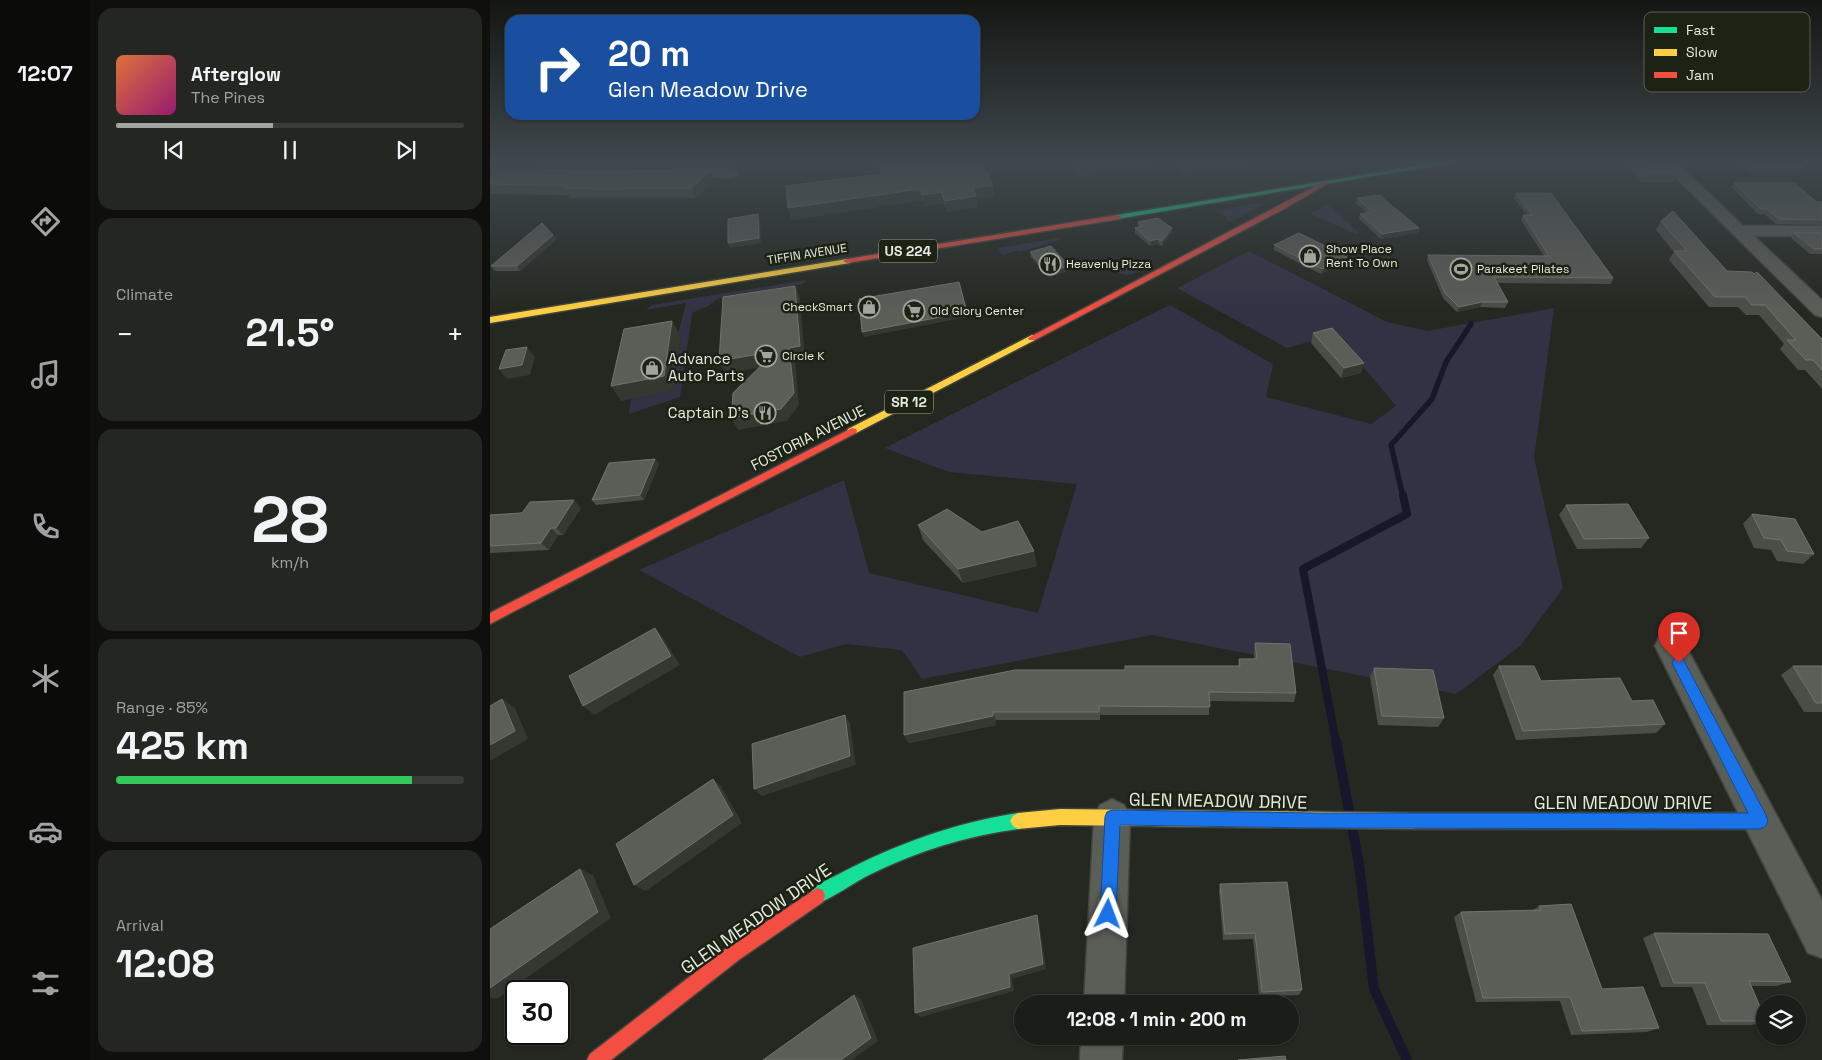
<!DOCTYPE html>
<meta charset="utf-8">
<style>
body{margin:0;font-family:"Space Grotesk",sans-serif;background:#242721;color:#f1f3f6;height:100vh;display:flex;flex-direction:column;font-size:19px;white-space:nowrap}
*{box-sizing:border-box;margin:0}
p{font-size:16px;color:#a0a2a2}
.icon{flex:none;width:28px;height:28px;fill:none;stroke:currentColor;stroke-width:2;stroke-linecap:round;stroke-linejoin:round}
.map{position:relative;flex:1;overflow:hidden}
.panel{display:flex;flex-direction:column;gap:8px;padding:8px;background:#0f100d;width:400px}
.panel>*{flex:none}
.banner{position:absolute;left:15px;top:15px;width:475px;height:105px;border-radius:15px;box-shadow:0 1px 4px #0004,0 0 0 1px #393c37;background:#1a4fa0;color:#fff;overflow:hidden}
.tools{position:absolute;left:1266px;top:995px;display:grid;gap:10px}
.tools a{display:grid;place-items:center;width:50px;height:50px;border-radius:50%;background:#1b1e18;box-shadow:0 1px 4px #0004,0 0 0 1px #393c37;font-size:25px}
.speed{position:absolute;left:15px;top:980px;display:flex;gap:10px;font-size:25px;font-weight:700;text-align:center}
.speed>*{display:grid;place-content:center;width:65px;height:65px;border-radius:50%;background:#1b1e18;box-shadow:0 1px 4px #0004,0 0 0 1px #393c37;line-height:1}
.speed .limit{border:2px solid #111;border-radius:8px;background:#fff;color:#111}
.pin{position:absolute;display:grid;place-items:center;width:42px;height:42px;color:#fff;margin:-51px -21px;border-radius:50% 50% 50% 0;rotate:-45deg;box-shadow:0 0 5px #0007}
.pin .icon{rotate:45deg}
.me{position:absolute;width:55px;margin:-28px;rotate:3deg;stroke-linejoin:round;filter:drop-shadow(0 0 4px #0008)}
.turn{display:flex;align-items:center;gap:18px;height:105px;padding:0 20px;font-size:22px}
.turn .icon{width:65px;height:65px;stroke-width:2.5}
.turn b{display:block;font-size:35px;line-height:42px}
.big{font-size:38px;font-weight:800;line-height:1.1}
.panel .widget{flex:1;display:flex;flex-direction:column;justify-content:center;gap:8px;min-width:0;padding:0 18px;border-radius:15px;background:#242721}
.panel .dial{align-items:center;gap:0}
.dial b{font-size:65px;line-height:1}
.song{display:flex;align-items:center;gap:15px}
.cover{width:60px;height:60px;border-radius:8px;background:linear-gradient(135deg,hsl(20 70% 55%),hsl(320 70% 35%))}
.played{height:5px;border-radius:2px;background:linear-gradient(90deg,#a1a59d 45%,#393c37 45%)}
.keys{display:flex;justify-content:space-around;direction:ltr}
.heat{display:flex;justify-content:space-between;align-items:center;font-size:28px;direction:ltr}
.charge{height:8px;border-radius:4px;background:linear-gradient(90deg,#34c759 85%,#393c37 0)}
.trip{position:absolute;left:524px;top:995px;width:285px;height:50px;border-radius:25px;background:#1b1e18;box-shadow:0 1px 4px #0004,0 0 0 1px #393c37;font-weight:800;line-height:50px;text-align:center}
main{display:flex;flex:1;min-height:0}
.dock{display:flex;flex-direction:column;width:90px;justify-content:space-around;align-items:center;background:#0b0c0a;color:#a0a2a2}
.dock .icon{width:35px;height:35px}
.dock .active{color:#a1a59d}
.dock b{font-size:22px;color:#f1f3f6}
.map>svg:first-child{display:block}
</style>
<main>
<nav class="dock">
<b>12:07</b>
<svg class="icon active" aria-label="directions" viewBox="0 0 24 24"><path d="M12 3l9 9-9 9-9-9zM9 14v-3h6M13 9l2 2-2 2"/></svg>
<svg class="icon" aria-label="music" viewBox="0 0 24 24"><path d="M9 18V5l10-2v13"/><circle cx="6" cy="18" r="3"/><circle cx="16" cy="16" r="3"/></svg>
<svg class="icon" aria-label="phone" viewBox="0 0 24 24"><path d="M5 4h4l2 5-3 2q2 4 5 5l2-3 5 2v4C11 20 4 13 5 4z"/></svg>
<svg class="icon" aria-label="climate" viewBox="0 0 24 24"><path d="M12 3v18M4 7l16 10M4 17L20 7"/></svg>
<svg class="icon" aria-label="car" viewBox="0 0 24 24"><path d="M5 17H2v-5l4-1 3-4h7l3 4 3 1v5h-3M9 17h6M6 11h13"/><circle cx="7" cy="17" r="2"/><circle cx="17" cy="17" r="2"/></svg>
<svg class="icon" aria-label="filters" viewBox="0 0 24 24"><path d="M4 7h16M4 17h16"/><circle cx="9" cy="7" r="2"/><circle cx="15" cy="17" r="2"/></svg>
</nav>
<section class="panel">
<div class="widget">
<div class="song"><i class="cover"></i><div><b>Afterglow</b><p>The Pines</p></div></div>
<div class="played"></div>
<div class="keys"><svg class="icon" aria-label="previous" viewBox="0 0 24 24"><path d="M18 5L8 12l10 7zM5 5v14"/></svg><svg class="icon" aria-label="pause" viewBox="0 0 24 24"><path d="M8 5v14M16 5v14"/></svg><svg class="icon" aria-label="next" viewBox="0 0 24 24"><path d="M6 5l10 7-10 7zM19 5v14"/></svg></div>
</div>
<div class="widget"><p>Climate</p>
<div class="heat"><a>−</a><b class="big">21.5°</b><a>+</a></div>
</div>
<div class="widget dial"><b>28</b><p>km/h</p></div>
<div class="widget"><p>Range · 85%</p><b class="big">425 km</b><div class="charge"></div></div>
<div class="widget"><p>Arrival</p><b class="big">12:08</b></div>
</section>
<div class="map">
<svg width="1332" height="1060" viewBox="0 0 1332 1060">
<rect width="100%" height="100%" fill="#242820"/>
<g fill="#333245">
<path d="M769,203L772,205L741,222L737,221L736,217L725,211Z"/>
<path d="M838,204L868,232L866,234L820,214Z"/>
<path d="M568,238L570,240L567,241L530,252L528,250L512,255L508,248Z"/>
<path d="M759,251L897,322L937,331L1064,308L1044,458L1073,588L1030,646L966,694L662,635L432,679L412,650L356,644L310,657L149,570L354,480L379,573L548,613L587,484L459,472L395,448L680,305L783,364L776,397L881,424L906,406L846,334L797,348L687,288Z"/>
<path d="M655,262L658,266C647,272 637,280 625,270L644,263Z"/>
<path d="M316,280L313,284L230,298C224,300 223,303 218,306C213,309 207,309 202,314L190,397L139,414L141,399L183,391L191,336L188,335L196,303L156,310L162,305Z"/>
</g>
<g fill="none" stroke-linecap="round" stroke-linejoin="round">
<path stroke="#18162a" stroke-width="5.5" d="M913,497L901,445L942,399L956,362L981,324"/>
<path stroke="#18162a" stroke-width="8" d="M846,742L813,569L917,514L913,495"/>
<g stroke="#18162a" stroke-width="10">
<path d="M846,741L859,811"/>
<path d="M863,832L869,864L884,989L917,1060"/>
</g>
<g stroke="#41443d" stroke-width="3">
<g id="street">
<path d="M1170,162H1186L1253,226H1332V236H1264L1332,300V317L1325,315Z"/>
<path d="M186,167L241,168L246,170L249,173L246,176L241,178L181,175L178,172L181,169Z"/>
<path d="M1180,633L1191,637L1332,900V958L1318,953L1165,646L1169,637Z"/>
<path d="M622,799L634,805L640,817L634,1004H594L604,817L610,805Z"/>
<path d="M591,1036H633L632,1060H590Z"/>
</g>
</g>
<g stroke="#41443d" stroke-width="3">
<g id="fast">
<path d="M951,162H967L627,219L623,217L627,215Z"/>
<path d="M528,813L533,816L536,821L533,826L528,829C476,836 428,851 381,874C363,883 346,896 327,904L321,902L319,896C323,885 339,879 349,874C406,844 464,823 528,813Z"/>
</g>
</g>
<g stroke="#41443d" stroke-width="3">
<g id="slow">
<path d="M357,259L361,261L360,263L0,323V317Z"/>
<path d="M542,335L545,336V340L366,433H358L357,431L358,429Z"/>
<path d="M570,809L925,813L930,816L933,821L930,826L925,829L570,825L528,829L523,826L520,821L523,816L528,813Z"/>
</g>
</g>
<g stroke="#41443d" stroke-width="3">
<g id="jam">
<path d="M835,181L838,183L837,184L794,209L545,340H539L538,338Z"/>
<path d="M627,215L631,217L630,219L357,263L353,261L357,259Z"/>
<path d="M362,428L366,429L367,431L366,433L0,624V613Z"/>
<path d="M925,813H1270L1275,816L1278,821L1275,826L1270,829H925L920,826L917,821L920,816Z"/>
<path d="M327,888L333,890L335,896L333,902L250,959L121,1060H97L100,1054L238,947Z"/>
</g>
</g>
<use href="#street" fill="#5b5e57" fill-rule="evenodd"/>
<use href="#fast" fill="#16e098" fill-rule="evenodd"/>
<use href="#slow" fill="#ffcf43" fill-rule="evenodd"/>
<use href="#jam" fill="#f24e42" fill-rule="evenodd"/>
</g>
<g fill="#4b4e47">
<path d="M1,162H241L237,166L2,164Z"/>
<path d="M580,162H662V165L589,176Z"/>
<path d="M683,162H779L695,175Z"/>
<path d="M1135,162H1177L1188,173L1183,182H1152Z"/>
<path d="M1248,162H1307L1314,167L1311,172H1259Z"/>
<path d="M0,169L224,180L206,198H80L78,195L0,194Z"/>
<path d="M1244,183L1327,202H1332V225L1286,224L1274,214H1268L1241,187Z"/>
<path d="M503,185L505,196L487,199L488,207L457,212L454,203L435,206L433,200L302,220L298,208L296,186Z"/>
<path d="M1026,193L1123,278L1121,284L1007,283L1018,302L1015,308L990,307L967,312L953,298L937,260L938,255L1054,256L1031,220L1033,215H1037L1024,198Z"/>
<path d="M867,198L929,228L928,233L891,239L869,219L870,214L877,213L866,203Z"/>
<path d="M1171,221L1237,271L1332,339V389L1315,370H1308L1290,349L1294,344L1269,315H1256L1248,307H1219L1179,260L1184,252L1166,230Z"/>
<path d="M648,222L682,232L672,246L668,244L660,246L645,233V228L648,227Z"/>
<path d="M1304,233H1332V254H1320L1301,238Z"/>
<path d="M63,235L66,240L30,271H5L1,266Z"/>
<path d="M784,245L857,257L856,261L831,274L784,250Z"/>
<path d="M540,252L579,266L580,270L559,277L541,257Z"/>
<path d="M823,333L874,363L871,373L851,378L821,343Z"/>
<path d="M165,459L169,464L154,500L106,505L102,500Z"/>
<path d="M1076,505L1159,538L1151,548L1087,549L1069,515Z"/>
<path d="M91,508L73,535H68L59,550L0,553V515Z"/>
<path d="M1262,514L1324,554L1313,564L1287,561L1281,550L1264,548L1253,524Z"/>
<path d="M428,525L492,532L547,566L473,583L433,540Z"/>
<path d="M765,643L806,693L804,702L719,701V715H610V720H506V725L419,743L414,735L635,670L748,666L749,659H764V653Z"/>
<path d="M1009,666L1051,681L1142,701L1175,724L1166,733L1026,740L1003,675Z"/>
<path d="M1303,666H1332V712H1314L1291,675Z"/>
<path d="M884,668L954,718L948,727L888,725L880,677Z"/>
<path d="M730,884L812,990L809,995L769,996L763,939L733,940L729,891Z"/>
<path d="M1049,906L1112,989L1169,1028L1157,1032L1081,1035L1070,1001L986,1002L964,917L971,912L1043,910Z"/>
<path d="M1164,933L1301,982L1286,986H1261L1275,1021L1262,1025H1217L1202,987H1171L1153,938Z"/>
</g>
<g fill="#343830">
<path d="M235,162H241L237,166Z"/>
<path d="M591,162H662V165L589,176L588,163Z"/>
<path d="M695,162H779L695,175Z"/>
<path d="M220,171L224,180L206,198L201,188Z"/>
<path d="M503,185L505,196L487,199L488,207L457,212L455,201L483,188Z"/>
<path d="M430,189L433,200L302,220L298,208Z"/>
<path d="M451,192L454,203L435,206L432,195Z"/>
<path d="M268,214L270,219L271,243L240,248L238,243Z"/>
<path d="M682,228V232L672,246V241Z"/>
<path d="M929,228L928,233L891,239L892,234Z"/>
<path d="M63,235L66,240L30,271L27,266Z"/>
<path d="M668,239V244L660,246V241Z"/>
<path d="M857,257L856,261L831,274L832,269Z"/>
<path d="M579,266L580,270L559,277L558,272Z"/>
<path d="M305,286L310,298L315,358L305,360L309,405L297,421L248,430L241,418L299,348Z"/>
<path d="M992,302L990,307L967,312L969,307Z"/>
<path d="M477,312L478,317L374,337L372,332Z"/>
<path d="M182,321L191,336L183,391L131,401L121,386Z"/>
<path d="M37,347L45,357L40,375L17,379L9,369Z"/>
<path d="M286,351L292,363L236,374L229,361Z"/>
<path d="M874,363L871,373L851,378L854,368Z"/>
<path d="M165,459L169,464L154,500L150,495Z"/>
<path d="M84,500L91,508L73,535L66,528Z"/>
<path d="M61,528L68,535L59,550L51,543Z"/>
<path d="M544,551L547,566L473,583L468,569Z"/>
<path d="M165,628L173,638L190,665L104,715L93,706Z"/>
<path d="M12,699L25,708L38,739L0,761V745Z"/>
<path d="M503,712L506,720V725L419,743L414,735Z"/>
<path d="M355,715L360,723L366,765L272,796L264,789Z"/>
<path d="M223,779L231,786L252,823L156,891L144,885Z"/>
<path d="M90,869L103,875L121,918L7,999L0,997V988Z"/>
<path d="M547,915L549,921L556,969L522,979L524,991L431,1017L425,1013L519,974Z"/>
<path d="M364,995L371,999L388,1041L362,1060H351Z"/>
</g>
<g fill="#5b5e57" stroke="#71746c">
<path d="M388,162H492L503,185L483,188L486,196L455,201L451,192L432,195L430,189L298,208L296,186L391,174Z"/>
<path d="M1147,162H1177L1188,173H1157Z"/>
<path d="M1256,162H1307L1314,167H1262Z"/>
<path d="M0,169L220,171L201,188L109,189L74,188L78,186L0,184Z"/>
<path d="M1244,183H1304L1327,202H1332V220L1289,219L1277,209H1271Z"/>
<path d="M1026,193H1061L1123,278L1004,277L1018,302H992L969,307L955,293L938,255L1059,256L1033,215H1042Z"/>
<path d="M889,195L929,228L892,234L870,214L882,212L867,198Z"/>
<path d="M1183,211L1237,271L1262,272L1264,274L1267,272L1332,339V370L1323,360H1316L1297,340H1306L1275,305H1262L1255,297H1225L1184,251H1197L1171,221Z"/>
<path d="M268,214L269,238L238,243V219Z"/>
<path d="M668,218L682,228L672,241L668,239L660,241L645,228L652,226L648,222Z"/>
<path d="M52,223L63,235L27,266H1Z"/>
<path d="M809,233L857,257L832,269L784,245Z"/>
<path d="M1304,233H1332V249H1324Z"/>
<path d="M561,246L579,266L558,272L540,252Z"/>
<path d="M469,282L477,312L372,332L369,299Z"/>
<path d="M305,286L310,346L299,348L304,393L291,409L241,418L243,393L286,351L229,361L233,297Z"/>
<path d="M182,321L174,376L121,386L134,329Z"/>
<path d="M842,328L874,363L854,368L823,333Z"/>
<path d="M37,347L32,365L9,369L16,350Z"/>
<path d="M165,459L150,495L102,500L119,463Z"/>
<path d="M84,500L66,528H61L51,543L0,546V515L32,513L40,502Z"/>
<path d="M1138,504L1159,538L1094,539L1076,505Z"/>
<path d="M457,509L492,532L528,521L544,551L468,569L428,525Z"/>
<path d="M1262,514L1305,519L1324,554L1297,551L1291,540L1274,538Z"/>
<path d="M165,628L181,656L93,706L79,676Z"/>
<path d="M765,643L800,644L806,693L719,692L720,707L609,706V712H503V716L414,735V692L525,670H635V666H750L749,659H767Z"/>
<path d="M1009,666H1044L1051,681L1130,678L1142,701L1163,700L1175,724L1033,731Z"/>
<path d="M1303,666H1332V703H1326Z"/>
<path d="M884,668L943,670L954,718L892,716Z"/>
<path d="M12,699L25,731L0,745V706Z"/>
<path d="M355,715L360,756L264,789L262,744Z"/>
<path d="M223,779L243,815L144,885L126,844Z"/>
<path d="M90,869L108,912L0,988V929Z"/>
<path d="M797,882L812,990L772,992L765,933L735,934L730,884Z"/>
<path d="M1081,904L1112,989L1153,987L1169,1028L1092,1031L1080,997L993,998L971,912L1051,910L1049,906Z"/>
<path d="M547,915L553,964L519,974L520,987L425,1013L423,948Z"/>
<path d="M1164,933L1278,934L1301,982L1259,981L1275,1018V1021H1231L1215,983H1184Z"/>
<path d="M364,995L381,1038L351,1060H273Z"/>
<path d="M795,1056L796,1060H748Z"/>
</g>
<linearGradient id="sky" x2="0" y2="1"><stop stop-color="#141612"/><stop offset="0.52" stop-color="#3f484e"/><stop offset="1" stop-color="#3f484e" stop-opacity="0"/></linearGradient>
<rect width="1332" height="311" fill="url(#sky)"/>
<path fill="#1a73e8" stroke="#114b97" d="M1189,657L1193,659L1276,815L1278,821L1276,826L1270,829L826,828L630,825L626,914L624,920L618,923L612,920L610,914L615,817L617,812L622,810L826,813H1258L1182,663L1184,659Z"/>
<defs>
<g id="shop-ring" transform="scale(1.125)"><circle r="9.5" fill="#1c2214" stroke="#a1a59d" stroke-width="1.5"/><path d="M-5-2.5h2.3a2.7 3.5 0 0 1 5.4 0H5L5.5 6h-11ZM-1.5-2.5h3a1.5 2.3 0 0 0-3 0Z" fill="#a1a59d"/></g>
<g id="restaurant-ring" transform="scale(1.125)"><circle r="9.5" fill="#1c2214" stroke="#a1a59d" stroke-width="1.5"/><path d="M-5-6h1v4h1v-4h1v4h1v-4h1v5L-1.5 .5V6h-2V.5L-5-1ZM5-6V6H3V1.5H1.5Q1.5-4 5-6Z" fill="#a1a59d"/></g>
<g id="stadium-ring" transform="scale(1.125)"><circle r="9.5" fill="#1c2214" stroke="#a1a59d" stroke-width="1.5"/><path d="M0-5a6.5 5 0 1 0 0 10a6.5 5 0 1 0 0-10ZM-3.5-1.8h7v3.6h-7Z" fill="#a1a59d"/></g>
<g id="supermarket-ring" transform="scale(1.125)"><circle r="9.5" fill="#1c2214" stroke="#a1a59d" stroke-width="1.5"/><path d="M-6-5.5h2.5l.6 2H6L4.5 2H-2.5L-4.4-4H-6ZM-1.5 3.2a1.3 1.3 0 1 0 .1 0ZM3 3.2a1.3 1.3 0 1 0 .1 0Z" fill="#a1a59d"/></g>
</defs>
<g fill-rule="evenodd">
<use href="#shop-ring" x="820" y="256"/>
<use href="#restaurant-ring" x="560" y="264"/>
<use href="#stadium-ring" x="971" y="269"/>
<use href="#shop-ring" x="379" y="307"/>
<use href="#supermarket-ring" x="424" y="311"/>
<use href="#supermarket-ring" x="276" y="356"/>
<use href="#shop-ring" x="162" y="368"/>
<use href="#restaurant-ring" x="275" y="413"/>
</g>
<g text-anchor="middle" stroke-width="5" stroke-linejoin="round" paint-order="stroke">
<g font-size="12" fill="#e5e9e0" stroke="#1c2214" text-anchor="start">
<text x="836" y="253">Show Place<tspan x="836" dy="14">Rent To Own</tspan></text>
<text x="576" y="268">Heavenly Pizza</text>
<text x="987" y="273">Parakeet Pilates</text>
<text x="363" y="311" text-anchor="end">CheckSmart</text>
<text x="440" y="315">Old Glory Center</text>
<text x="292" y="360">Circle K</text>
</g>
<g font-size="12" fill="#e5e9e0" stroke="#1c2214">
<text transform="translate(317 254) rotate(-9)" y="4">TIFFIN AVENUE</text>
</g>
<g fill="#1c2214" stroke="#a9ada3" stroke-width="1">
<rect x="389" y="239.5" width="58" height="23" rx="4"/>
<rect x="395" y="390.5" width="48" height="23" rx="4"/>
</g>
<g font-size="14" font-weight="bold" fill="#e5e9e0">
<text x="418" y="256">US 224</text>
<text x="419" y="407">SR 12</text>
</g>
<g font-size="15" fill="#e5e9e0" stroke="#1c2214" text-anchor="start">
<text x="178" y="364">Advance<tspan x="178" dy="17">Auto Parts</tspan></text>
<text x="259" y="418" text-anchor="end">Captain D's</text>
</g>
<g font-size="15" fill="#e5e9e0" stroke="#1c2214">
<text transform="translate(318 438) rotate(-27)" y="5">FOSTORIA AVENUE</text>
</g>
<g font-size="18" fill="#e5e9e0" stroke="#1c2214">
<text transform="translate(728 801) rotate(1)" y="6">GLEN MEADOW DRIVE</text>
<text x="1133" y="809">GLEN MEADOW DRIVE</text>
<text transform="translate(266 919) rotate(-35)" y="6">GLEN MEADOW DRIVE</text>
</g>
</g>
<rect x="1154" y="12" width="166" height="80" rx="8" fill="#1c2214" stroke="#585e51" stroke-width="1"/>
<rect x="1164" y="27" width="23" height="6" fill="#16e098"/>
<rect x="1164" y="49" width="23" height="7" fill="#ffcf43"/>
<rect x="1164" y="72" width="23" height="6" fill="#f24e42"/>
<g font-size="14" fill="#e5e9e0">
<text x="1196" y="35">Fast</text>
<text x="1196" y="57">Slow</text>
<text x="1196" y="80">Jam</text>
</g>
</svg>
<div class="tools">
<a><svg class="icon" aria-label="layers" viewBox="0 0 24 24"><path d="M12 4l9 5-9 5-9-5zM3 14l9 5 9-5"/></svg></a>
</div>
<div class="speed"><div class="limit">30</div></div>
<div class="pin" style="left:1189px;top:663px;background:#d93025"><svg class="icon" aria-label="arrive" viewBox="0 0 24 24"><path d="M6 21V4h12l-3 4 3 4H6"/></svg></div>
<svg class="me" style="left:618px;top:914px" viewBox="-20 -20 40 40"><path d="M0-17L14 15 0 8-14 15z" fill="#1a73e8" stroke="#fff" stroke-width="4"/></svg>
<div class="trip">12:08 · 1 min · 200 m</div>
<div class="banner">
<div class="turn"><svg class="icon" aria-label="right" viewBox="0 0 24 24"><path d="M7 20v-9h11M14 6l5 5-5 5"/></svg><div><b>20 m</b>Glen Meadow Drive</div></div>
</div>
</div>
</main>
